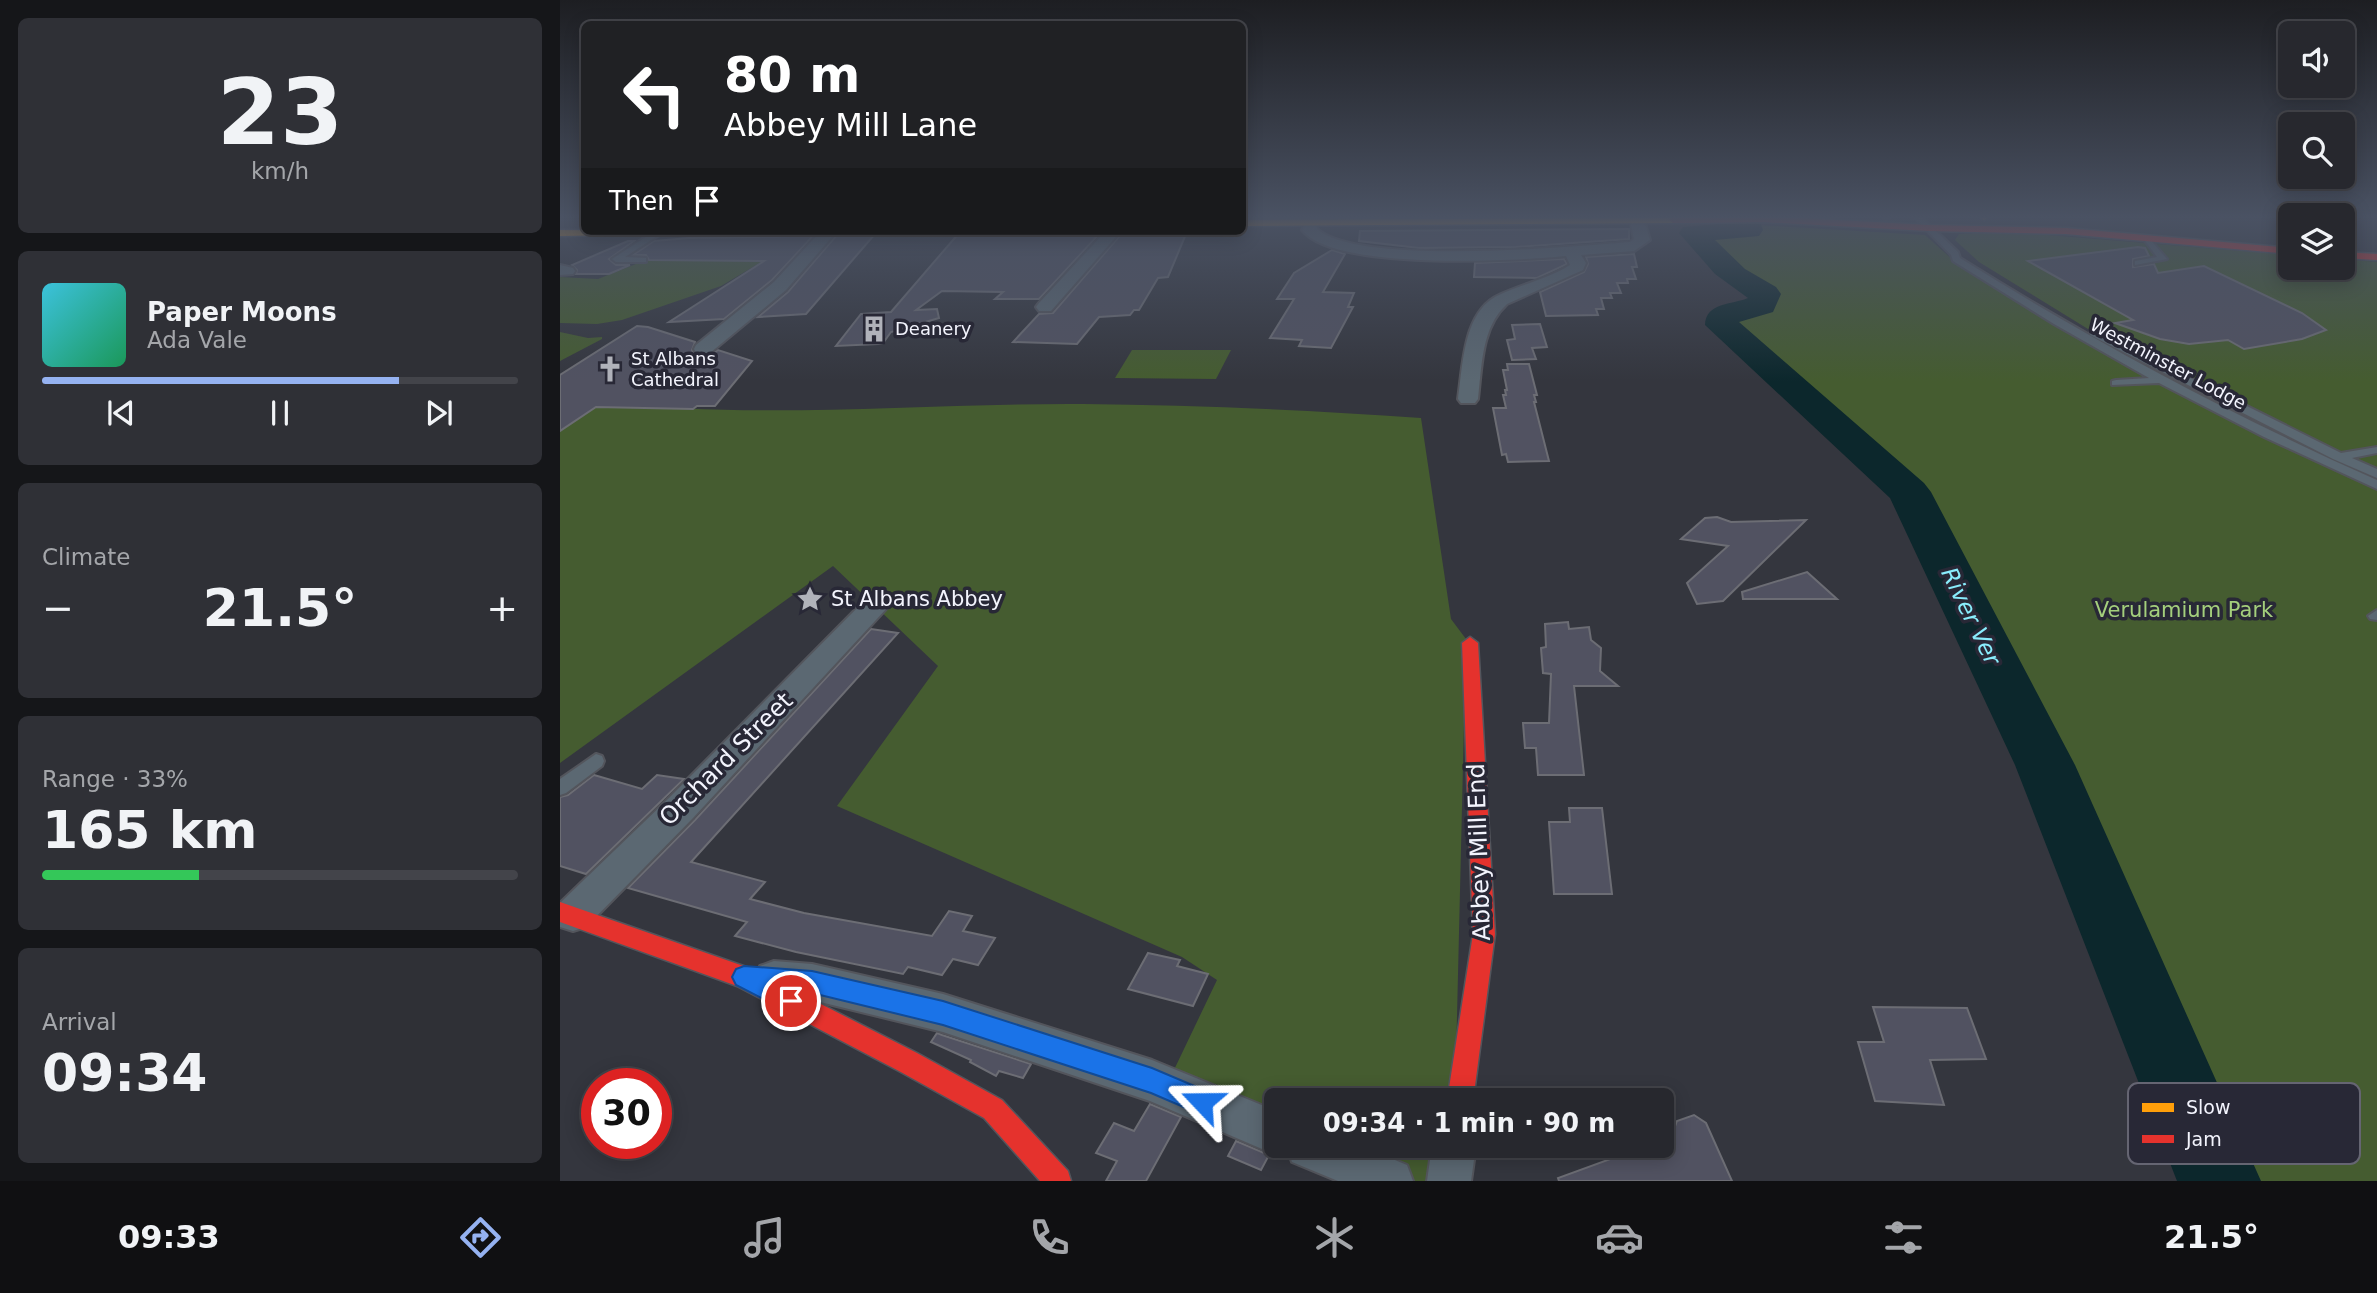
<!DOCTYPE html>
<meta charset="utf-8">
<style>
body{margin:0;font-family:"DejaVu Sans",sans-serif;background:#2f3036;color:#f1f3f6;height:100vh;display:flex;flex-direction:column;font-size:26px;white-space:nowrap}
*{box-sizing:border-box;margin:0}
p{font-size:23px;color:#a4a6aa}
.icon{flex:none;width:38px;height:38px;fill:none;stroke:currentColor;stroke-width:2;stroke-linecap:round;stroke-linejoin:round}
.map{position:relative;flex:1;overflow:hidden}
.panel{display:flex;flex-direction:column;gap:18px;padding:18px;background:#151619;width:560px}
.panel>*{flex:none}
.top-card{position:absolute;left:21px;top:21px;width:665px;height:214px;border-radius:10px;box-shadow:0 4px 18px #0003,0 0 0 2px #43444a;background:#202124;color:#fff;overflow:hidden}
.fabs{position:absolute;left:1718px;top:21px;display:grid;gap:14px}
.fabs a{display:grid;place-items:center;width:77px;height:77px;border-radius:10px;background:#27282e;box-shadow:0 4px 18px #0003,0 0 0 2px #43444a;font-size:35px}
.speed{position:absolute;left:21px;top:1068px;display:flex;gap:14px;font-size:35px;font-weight:700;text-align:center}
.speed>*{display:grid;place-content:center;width:91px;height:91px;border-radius:50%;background:#27282e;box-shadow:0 4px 18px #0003,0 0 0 2px #43444a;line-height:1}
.speed .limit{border:10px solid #d22;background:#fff;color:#111}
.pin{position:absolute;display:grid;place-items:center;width:60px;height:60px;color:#fff;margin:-30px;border:4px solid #fff;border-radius:50%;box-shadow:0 2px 7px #0007}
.me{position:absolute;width:77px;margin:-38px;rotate:293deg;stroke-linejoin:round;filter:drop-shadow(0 0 5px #0008)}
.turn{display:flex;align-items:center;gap:24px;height:147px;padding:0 28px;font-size:32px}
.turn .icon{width:91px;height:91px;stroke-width:2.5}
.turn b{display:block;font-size:49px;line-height:60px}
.then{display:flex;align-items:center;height:66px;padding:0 28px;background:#0003;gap:14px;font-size:26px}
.big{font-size:52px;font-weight:700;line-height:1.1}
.panel .card{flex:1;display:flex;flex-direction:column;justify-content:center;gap:10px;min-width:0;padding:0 24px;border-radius:10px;background:#2f3036}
.panel .dial{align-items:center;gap:0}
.dial b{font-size:91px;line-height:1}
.song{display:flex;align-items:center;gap:21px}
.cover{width:84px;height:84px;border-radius:10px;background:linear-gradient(135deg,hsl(190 70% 55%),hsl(150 70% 35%))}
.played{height:7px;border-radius:4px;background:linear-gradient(90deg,#95b2f1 75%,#43444a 75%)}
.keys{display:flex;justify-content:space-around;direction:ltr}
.heat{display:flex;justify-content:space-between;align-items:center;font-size:38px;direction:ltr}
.charge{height:10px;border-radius:5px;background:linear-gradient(90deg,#34c759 33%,#43444a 0)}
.trip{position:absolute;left:704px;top:1088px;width:410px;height:70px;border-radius:10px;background:#27282e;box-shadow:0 4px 18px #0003,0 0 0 2px #43444a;font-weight:700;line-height:70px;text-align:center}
.tab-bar{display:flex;height:112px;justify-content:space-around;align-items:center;background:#101012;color:#a4a6aa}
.tab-bar .icon{width:49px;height:49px}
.tab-bar .on{color:#95b2f1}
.tab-bar b{font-size:32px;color:#f1f3f6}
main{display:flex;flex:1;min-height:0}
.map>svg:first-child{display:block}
</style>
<main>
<section class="panel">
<div class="card dial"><b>23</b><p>km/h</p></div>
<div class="card">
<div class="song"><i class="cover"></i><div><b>Paper Moons</b><p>Ada Vale</p></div></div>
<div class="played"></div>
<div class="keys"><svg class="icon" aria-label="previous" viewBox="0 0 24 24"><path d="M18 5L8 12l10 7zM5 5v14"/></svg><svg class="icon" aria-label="pause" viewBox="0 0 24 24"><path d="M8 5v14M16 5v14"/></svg><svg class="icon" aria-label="next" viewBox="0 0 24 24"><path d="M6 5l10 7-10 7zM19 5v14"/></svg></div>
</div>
<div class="card"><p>Climate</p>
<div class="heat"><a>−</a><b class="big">21.5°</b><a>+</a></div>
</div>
<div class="card"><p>Range · 33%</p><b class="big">165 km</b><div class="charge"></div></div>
<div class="card"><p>Arrival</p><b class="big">09:34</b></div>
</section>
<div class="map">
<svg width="1817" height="1181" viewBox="0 0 1817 1181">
<rect width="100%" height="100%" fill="#34363e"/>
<g fill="#455c30">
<path d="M1181,224L1365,235L1393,260L1505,328L1817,485V1181H1659L1485,765L1350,493L1162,325V316L1202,305L1205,294C1173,281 1155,258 1133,233Z"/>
<path d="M1450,232L1731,255V268H1783V259L1817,262V471L1528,329L1419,262L1395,240L1399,234Z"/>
<path d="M86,260L203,261L161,286L62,320L37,324L0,323V277L38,279Z"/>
<path d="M0,332L28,338L42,337V339L0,361Z"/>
<path d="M572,350H671L656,379L555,378Z"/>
<path d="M43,402C201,420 363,403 523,404C635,405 749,410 861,418L891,619L906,639L895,1101H716V1136L601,1097L657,980L622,957L277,806L378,666L273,566L0,763V431Z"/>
<path d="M745,1146H888L883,1181H839Z"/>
</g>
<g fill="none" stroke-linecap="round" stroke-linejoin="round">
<path fill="#0c272c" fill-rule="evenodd" d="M1172,216H1198L1203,230L1199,236L1155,240L1185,269L1216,287L1221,294L1213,312L1179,322L1364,483L1371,492L1515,765L1701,1181H1617L1455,765L1330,498L1145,325C1146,302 1172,305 1188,298L1155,274L1119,233L1123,227L1173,223Z"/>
</g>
<g fill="#515261" stroke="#6c6d74" stroke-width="2">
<path d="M1069,229V239L956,247L859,248L799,241L800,231Z"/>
<path d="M471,231L541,232L479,299H435L443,292L382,291L356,310L377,309L379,318L331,332L323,343L318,344L276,346L301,314L331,312L399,233Z"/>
<path d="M563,232L626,234L608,277L598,278L579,310H574L570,315L539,317L517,344L453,342L479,314L493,313Z"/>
<path d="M315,234L246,314L198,317L228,292L276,236Z"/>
<path d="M253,236L212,280L164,319L109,322L204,261L89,260L86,255H73L94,241L129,238Z"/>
<path d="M68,241H74L49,259L56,265H70L49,274H16L17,270L12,265Z"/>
<path d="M1578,247L1585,248L1589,256L1573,259V267L1594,264L1598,273L1644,266L1742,313L1766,330L1742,339L1684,349L1668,340L1629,344L1600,339L1555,323L1573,320L1468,261Z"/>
<path d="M772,250L785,254L763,292L794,293L788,307H793L771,348L739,346L742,340L710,338L734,299H717L734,273Z"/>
<path d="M1074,254L1077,267H1072L1076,279H1067L1068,283H1057L1061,293H1050L1052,298H1041L1044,309H1036L1038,315L986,316L980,292L1024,272L1028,264L1026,257Z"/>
<path d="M1004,259L1007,264L977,278L914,277L915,263Z"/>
<path d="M980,324L987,347L972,348L976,359L952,360L947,340L955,339L952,325Z"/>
<path d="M77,326L88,327L135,342L132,350L136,356H150L158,350L192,361L155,406H137L133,409L36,407L0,431V375Z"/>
<path d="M947,364H969L977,395H974L976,402H974L989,461L948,462L946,454L942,455L933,408H946L943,395H946L945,390H947L943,370H948Z"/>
<path d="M1157,517L1171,522L1246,520L1163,601L1137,604L1127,583L1168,546L1121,539L1145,518Z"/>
<path d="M1247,572L1277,599H1183L1182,592Z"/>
<path d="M1008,622L1009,629L1029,627L1031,640L1041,648L1040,671L1058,686H1014L1024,775H978L976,748H965L963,723H989L991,674L983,673L981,648L986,647L985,624Z"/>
<path d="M311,629L338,633L131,862L205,882L190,899L244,913L372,936L389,911L412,916L403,931L435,938L418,965L393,959L382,975L348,967L343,974L236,952L175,936L187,922L68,888L135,820Z"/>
<path d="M34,775L82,789L97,775L124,779L26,874L0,866V797L8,795Z"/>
<path d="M1009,808H1042L1052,894H994L989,822H1010Z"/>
<path d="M588,953L620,960L617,966L648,974L633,1006L568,989Z"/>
<path d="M1313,1007L1407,1008L1426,1059L1370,1060L1384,1105L1315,1101L1298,1042H1324Z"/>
<path d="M377,1033L382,1035L471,1064L463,1078L439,1071L436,1076L410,1062L411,1060L371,1042Z"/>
<path d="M590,1104L621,1117L586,1181H546L557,1161L536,1153L554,1123L574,1131Z"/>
<path d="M1134,1115L1146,1123L1172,1181H999L998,1178L1086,1146H1101V1141L1111,1137L1117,1121Z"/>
<path d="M676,1141L709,1155L701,1170L668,1156Z"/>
</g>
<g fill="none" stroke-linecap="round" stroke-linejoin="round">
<g stroke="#53555c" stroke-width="4">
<g id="lane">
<path d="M1321,216H1329L1330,217L1326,219Z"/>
<path d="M1353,216H1360L1398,252L1400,258C1534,342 1673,416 1817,480V489L1704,437L1599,383L1552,385V381L1556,380L1589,378L1494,324L1393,261L1391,255Z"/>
<path d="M95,231H105L65,257L86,258V262H56L52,259Z"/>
<path d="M1587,236L1607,259L1575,265V261L1597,257L1583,238Z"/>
<path d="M1530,331H1536L1781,453L1817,447V453L1792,458L1817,469V478L1773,459L1530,335Z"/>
<path d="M1817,610V620L1810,619L1808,616Z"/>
<path d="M36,754L42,756L44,761L42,766L6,793L0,795V779Z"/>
</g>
</g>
<g stroke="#53555c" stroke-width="4">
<g id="street">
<path d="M1079,216L1084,220L1090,240L1074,251L1021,255L1026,263L1023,270L947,304C921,328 922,366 918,399L915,403H901L898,399C903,366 903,311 939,295C962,284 988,279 1010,265L1006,256C954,261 774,271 742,230L746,220H756L757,229C799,266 1010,247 1070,242L1074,239L1070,220Z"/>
<path d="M261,231H277L226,290L150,353H136L134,349L136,345L214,282Z"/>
<path d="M546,231H561L491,311H479L476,307L479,303Z"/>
<path d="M0,265L13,268L15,271L13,274L0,275Z"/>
<path d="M318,593L327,596L331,602L327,608L133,818L26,927L13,931L0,927V903L109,798L309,596Z"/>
<path d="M214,961L252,964L383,994L592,1060L716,1111V1146H801L847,1165L853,1181H778L732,1162L728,1150L716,1155L590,1101L383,1032L252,1000L214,997L200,992L195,979L200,966Z"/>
<path d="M872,1146H916L911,1181H867Z"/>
</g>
</g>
<g stroke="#53555c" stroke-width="3">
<g id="slow">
<path d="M1419,216H1428V217L1424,220Z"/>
<path d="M1116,218L1117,220L1113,223L682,226V220Z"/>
<path d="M0,230L123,231L119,234L0,236Z"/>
</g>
</g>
<g stroke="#53555c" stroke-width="3">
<g id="jam">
<path d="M1203,216L1369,225L1506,228L1731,248V254L1506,234L1369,231L1203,222L1113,223L1109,220L1113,217Z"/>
<path d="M1783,252L1817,254V260L1783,258Z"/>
<path d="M910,637L918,643L935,934L913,1101H887L913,934L902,643Z"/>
<path d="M0,902L192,969L357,1053L442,1100L508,1171L511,1181H480L424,1118L339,1071L177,986L0,922Z"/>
</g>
</g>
<use href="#lane" fill="#5b6872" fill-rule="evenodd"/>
<use href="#street" fill="#5b6872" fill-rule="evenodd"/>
<use href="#slow" fill="#ff9f0a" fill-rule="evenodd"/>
<use href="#jam" fill="#e5322d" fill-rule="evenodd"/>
</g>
<linearGradient id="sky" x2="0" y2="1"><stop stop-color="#1d1e22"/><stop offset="0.57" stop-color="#4a5263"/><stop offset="1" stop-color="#4a5263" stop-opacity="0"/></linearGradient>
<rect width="1817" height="381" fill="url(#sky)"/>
<path fill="#1a73e8" stroke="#114b97" stroke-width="2" d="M184,966L252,971L383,1001L592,1068L651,1093L654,1102L651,1111L642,1115L591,1093L383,1025L252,993L237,992L243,1001L239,1009L231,1013L176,985L172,977L176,969Z"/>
<defs>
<g id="building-bare" transform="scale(2.1)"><path d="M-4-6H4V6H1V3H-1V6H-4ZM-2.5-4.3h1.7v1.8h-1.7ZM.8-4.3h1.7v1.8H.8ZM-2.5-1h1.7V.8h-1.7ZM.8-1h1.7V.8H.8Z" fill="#b0b2ba" stroke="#282836" stroke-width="2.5" paint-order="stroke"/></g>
<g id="church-bare" transform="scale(2.1)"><path d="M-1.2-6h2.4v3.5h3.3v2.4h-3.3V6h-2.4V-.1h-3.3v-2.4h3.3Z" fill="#b0b2ba" stroke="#282836" stroke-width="2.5" paint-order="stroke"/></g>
<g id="sight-bare" transform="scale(2.1)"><path d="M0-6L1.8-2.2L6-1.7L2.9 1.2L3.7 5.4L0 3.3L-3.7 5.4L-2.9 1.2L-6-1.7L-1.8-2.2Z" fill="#b0b2ba" stroke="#282836" stroke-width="2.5" paint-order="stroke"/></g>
</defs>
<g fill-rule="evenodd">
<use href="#building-bare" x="314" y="329"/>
<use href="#church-bare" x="50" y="369"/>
<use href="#sight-bare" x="250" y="599"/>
</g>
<g text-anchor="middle" stroke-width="7" stroke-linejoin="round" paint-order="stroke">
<g font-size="18" fill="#f3f4fd" stroke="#282836" text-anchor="start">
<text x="335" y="335">Deanery</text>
<text x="71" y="365">St Albans<tspan x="71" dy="21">Cathedral</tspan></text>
</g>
<g font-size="18" fill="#f3f4fd" stroke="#282836">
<text transform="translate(1608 364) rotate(28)" y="6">Westminster Lodge</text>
</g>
<g font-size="21" fill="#f3f4fd" stroke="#282836" text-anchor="start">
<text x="271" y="606">St Albans Abbey</text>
</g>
<g font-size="21" fill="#a4cf7c" stroke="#282836">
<text x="1624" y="617">Verulamium Park</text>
</g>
<g font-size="23" font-style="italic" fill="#89edfc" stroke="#282836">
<text transform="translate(1411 616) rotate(64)" y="8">River Ver</text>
</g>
<g font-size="24" fill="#f3f4fd" stroke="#282836">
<text transform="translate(166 759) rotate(-45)" y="8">Orchard Street</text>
<text transform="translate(919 852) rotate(-92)" y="8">Abbey Mill End</text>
</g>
</g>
<rect x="1568" y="1083" width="232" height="81" rx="10" fill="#282836" stroke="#656572" stroke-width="2"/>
<rect x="1582" y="1103" width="32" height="9" fill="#ff9f0a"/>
<rect x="1582" y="1135" width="32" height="8" fill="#e5322d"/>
<g font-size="19" fill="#f3f4fd">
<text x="1626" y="1114">Slow</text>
<text x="1626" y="1146">Jam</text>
</g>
</svg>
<div class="fabs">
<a><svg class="icon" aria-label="sound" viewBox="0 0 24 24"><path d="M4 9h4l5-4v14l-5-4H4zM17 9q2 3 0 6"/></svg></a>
<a><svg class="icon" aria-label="search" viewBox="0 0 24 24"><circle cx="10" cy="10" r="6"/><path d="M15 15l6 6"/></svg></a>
<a><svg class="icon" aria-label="layers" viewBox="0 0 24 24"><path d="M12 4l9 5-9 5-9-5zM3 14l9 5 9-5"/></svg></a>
</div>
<div class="speed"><div class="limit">30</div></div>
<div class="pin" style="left:231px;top:1001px;background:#d93025"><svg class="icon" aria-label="arrive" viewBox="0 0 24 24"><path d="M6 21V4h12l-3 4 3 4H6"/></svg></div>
<svg class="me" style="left:642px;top:1102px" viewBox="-20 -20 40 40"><path d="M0-17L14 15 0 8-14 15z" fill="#1a73e8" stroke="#fff" stroke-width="4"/></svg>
<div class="trip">09:34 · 1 min · 90 m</div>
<div class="top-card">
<div class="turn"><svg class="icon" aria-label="left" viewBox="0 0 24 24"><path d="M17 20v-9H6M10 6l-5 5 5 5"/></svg><div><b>80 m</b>Abbey Mill Lane</div></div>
<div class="then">Then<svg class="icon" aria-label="arrive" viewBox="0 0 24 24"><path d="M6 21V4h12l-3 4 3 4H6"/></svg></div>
</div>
</div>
</main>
<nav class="tab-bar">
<b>09:33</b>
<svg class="icon on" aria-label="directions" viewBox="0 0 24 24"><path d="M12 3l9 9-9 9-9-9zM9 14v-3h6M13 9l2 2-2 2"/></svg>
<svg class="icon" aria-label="music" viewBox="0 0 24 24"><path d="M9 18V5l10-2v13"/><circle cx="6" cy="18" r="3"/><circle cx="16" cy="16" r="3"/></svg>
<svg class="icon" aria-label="phone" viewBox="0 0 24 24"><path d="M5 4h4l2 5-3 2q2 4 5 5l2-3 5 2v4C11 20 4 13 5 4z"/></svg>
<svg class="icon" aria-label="climate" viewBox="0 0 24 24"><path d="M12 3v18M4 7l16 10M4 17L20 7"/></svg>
<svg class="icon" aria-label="car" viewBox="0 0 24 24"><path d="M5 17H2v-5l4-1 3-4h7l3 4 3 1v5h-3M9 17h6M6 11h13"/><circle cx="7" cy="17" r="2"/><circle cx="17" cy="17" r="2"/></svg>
<svg class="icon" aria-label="filters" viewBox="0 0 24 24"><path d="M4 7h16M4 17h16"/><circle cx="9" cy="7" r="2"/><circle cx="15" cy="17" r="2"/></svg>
<b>21.5°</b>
</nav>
